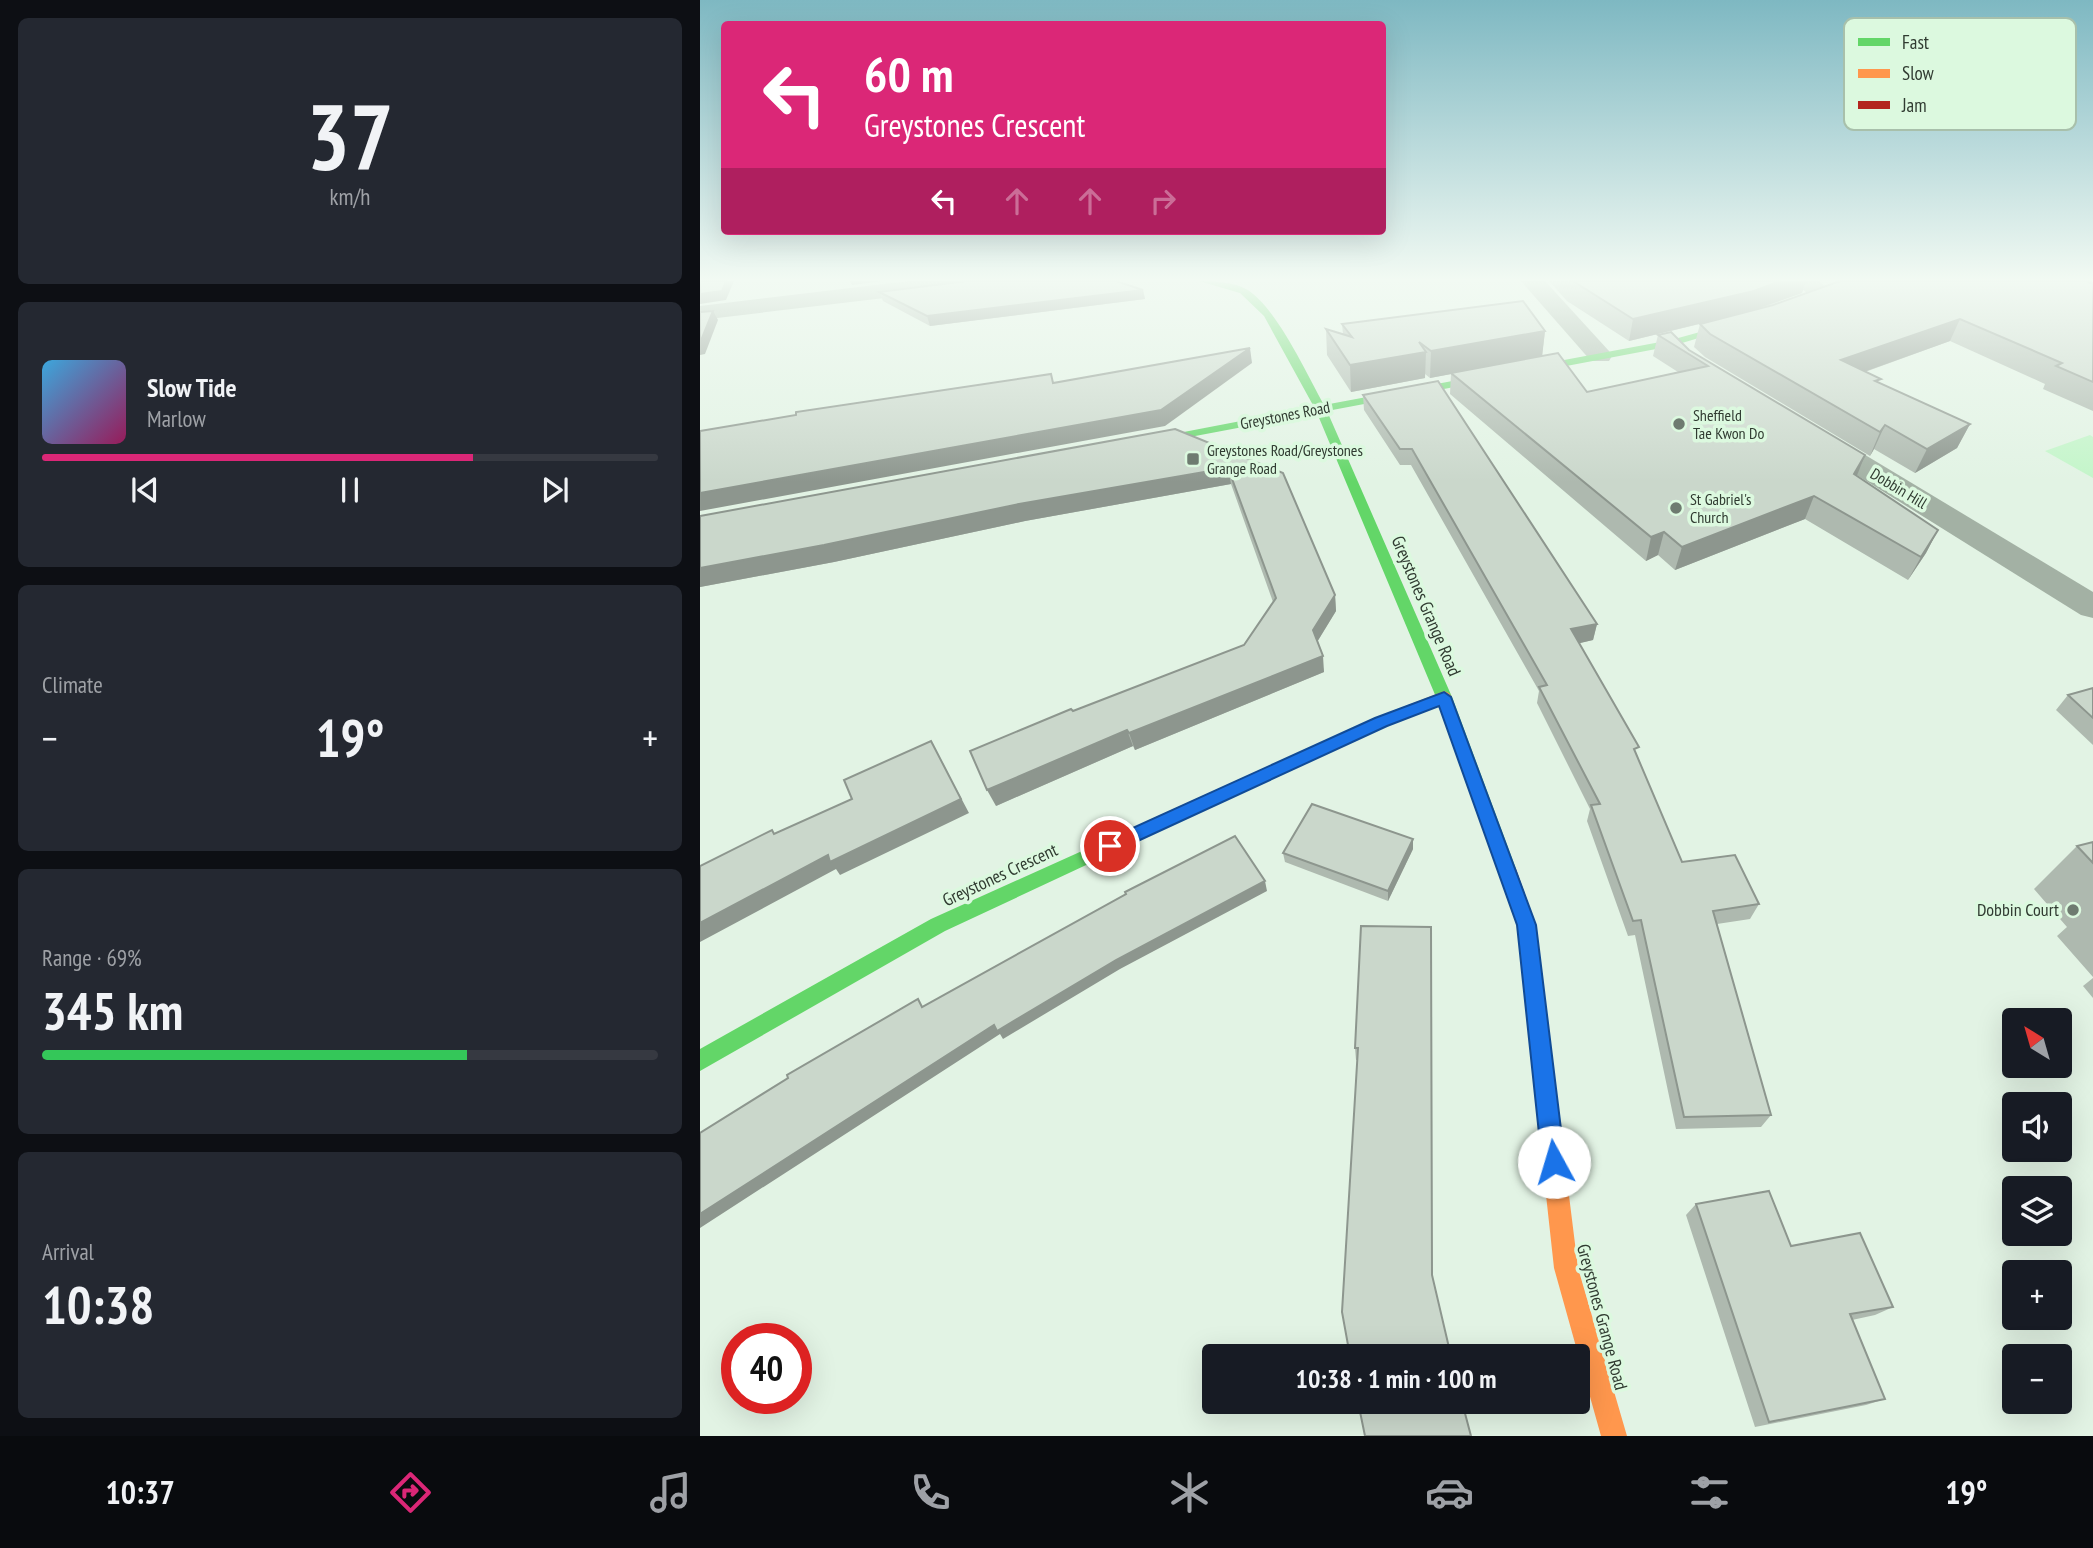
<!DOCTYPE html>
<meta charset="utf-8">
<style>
body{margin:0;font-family:"PT Sans Narrow",sans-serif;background:#242831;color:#f1f3f6;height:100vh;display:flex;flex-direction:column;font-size:26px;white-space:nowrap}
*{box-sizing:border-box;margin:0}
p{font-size:23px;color:#9ea1a6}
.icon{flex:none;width:38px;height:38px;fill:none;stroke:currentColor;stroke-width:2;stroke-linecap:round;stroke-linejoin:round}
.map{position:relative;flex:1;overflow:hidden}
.side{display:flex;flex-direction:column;gap:18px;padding:18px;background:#0d0f14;width:700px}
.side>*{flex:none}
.banner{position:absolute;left:21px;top:21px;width:665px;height:214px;border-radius:7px;box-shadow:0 7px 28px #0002;background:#db2777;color:#fff;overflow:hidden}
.needle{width:46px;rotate:323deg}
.tools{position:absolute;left:1302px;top:1008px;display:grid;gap:14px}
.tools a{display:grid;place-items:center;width:70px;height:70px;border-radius:7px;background:#171b24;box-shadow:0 7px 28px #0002;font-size:35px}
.speed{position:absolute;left:21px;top:1323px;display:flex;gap:14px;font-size:35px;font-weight:700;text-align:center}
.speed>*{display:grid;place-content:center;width:91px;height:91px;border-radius:50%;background:#171b24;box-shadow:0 7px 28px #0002;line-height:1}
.speed .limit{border:10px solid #d22;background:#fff;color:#111}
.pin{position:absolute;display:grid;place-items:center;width:60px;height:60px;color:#fff;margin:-30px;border:4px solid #fff;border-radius:50%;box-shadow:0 2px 7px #0007}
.me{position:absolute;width:77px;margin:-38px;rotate:354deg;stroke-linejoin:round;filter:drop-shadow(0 0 5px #0008)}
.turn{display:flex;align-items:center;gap:24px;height:147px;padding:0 28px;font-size:32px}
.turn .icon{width:91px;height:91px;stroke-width:2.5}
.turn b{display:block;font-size:49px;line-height:60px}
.lanes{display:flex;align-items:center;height:66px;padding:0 28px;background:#0003;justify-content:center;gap:35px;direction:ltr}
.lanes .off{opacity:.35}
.big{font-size:52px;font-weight:700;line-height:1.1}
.side .tile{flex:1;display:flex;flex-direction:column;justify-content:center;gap:10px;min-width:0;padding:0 24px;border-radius:10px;background:#242831}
.side .dial{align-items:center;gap:0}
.dial b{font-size:91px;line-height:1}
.song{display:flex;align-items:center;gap:21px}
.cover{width:84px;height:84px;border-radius:10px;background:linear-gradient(135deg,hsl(200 70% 55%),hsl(330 70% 35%))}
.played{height:7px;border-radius:4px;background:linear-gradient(90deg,#db2777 70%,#363941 70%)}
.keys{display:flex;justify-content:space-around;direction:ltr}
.heat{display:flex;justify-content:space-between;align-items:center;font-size:38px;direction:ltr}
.charge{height:10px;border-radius:5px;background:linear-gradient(90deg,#34c759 69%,#363941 0)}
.trip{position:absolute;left:502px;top:1344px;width:388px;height:70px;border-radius:7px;background:#171b24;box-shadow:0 7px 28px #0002;font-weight:700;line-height:70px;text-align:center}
.tabs{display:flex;height:112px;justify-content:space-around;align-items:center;background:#090b0e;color:#9ea1a6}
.tabs .icon{width:49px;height:49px}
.tabs .on{color:#db2777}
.tabs b{font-size:32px;color:#f1f3f6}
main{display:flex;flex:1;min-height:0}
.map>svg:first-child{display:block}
</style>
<main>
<section class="side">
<div class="tile dial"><b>37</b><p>km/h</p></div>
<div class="tile">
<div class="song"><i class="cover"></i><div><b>Slow Tide</b><p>Marlow</p></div></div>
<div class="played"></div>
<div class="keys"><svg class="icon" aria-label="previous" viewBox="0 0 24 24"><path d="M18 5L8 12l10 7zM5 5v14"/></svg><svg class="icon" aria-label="pause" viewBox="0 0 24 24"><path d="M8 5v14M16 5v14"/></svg><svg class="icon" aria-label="next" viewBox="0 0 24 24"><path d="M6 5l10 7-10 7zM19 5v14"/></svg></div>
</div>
<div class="tile"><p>Climate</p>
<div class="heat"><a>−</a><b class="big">19°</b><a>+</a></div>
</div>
<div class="tile"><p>Range · 69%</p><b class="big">345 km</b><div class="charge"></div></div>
<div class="tile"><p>Arrival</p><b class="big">10:38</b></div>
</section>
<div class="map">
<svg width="1393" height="1436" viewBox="0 0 1393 1436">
<rect width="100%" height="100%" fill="#e2f3e4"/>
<path fill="#c3f5c9" d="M1390,435L1393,437V478L1345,451Z"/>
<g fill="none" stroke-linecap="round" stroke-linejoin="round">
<g fill="#a3b1a4" fill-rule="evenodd">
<path d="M209,281H280L269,288L0,320V306Z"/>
<path d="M821,281H845L909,351L912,356L909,361H891Z"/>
<path d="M1093,281H1119L1135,296L1132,301H1116Z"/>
<path d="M1117,430L1127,432L1393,592V618L1381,615L1107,444L1103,438L1107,432Z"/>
</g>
<g fill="#63d668" fill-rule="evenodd">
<path d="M499,281C513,281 534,282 546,289C576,306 607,375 624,405L971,340L1047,319L1052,322L972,346L627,411L752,697L816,869L813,874L807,877L801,874L798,869L736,697L617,413L437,447L431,444L437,441L614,407L564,316L540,293Z"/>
<path d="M453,819L459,821L462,826L459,831L245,931L0,1071V1049L231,919Z"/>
</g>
<g fill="#ff974d" fill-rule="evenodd">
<path d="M744,691L749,693L752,697L749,701L687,726L459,831L453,833L447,831L444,826L447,821L675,718Z"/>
<path d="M850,1120L858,1123L861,1131L878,1268L927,1436H901L854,1268L839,1131L842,1123Z"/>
</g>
<path fill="#b3261e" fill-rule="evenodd" d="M807,861L813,864L816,869L836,925L861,1131L858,1139L850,1142L842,1139L839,1131L818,925L798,869L801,864Z"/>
</g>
<g fill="#aeb9af">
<path d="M849,281H1106L1102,293L1056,310L1073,305L1140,281H1393V411L1343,389L1345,384L1250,341L1165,372L1180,383L1270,424L1257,448L1215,473L1174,449L1170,456L1005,357L994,347L1000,324L1012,321L929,341L867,301Z"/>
<path d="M443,290L445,299L230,326L183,301L179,292Z"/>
<path d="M642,324L845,331L842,356L887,392L978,372L953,356L958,335L989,350L1157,476L1238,530L1226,553L1208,580L1105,519L975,570L958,555L946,561L750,394L751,374L730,378L725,374V378L651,392L627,355L626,329L643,334Z"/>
<path d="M663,395L897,624L893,640L879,643L937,755L982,862L1059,904L1050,919L1017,924L1071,1115L1061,1127L976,1129L935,935L928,936L887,821L890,809L837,703L839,691L711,465H700L664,410Z"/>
<path d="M475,429L583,473L635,595L636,611L617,642L624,672L435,750L433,746L296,806L373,711L544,645L573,602L531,484L325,521L134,562L0,587V516Z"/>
<path d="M1393,688V745L1356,710L1368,695Z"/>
<path d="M713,839V849L688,901L585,862L583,853Z"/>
<path d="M1393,842V977L1357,936L1367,927L1334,889L1377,846Z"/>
<path d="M661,926L658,1060H656L655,1048Z"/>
<path d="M1393,978V998L1383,986Z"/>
<path d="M996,1204L1091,1246L1193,1307L1175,1315L1152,1320L1185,1399L1166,1405L1055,1427L986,1215Z"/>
</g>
<g fill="#8d968e">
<path d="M26,281H34L26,300L0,304V294Z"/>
<path d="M150,281H183L152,285Z"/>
<path d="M1080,281H1106L1102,293L1048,312L929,341L933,319Z"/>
<path d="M443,290L445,299L230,326L227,316Z"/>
<path d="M13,311L18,320L5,354L0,355V343Z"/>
<path d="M1260,319L1250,341L1133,383L1141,360Z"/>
<path d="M845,331L842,357L730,378L731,351Z"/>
<path d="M550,348L552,363L465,426L0,511V493Z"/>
<path d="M726,352L725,378L651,392L650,365Z"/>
<path d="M1270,424L1257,448L1215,473L1227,449Z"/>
<path d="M1185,425L1174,449L1170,456L1180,432Z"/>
<path d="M1165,455L1156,478L1154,474Z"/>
<path d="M528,468L531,484L325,521L134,562L0,587V568L319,504Z"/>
<path d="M1114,496L1105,519L975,570L982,547Z"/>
<path d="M1238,530L1226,553L1208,580L1221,557Z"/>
<path d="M964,532L958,555L946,561L951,537Z"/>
<path d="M635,595L636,611L614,647L613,630Z"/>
<path d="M897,624L893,640L868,646L871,629Z"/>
<path d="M623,656L624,672L435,750L429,733Z"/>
<path d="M427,730L433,746L296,806L287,790Z"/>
<path d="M231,741L269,813L140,875L136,869L0,942V923Z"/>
<path d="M713,839V849L688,901V891Z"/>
<path d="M565,881L567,891L420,969L303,1039L300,1034L0,1228V1214L294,1025Z"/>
</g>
<g fill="#cad7cb" stroke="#8d968e" stroke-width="2">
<path d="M0,281H26L22,291L0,294Z"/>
<path d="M267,281H416L443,290L227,316L179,292Z"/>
<path d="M873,281H1080L1054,291L933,319Z"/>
<path d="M1140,281H1387L1393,284V382L1356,366L1362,363L1260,319L1141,360L1181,379L1175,381L1270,424L1227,449L1185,425L1180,432L1010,334L1000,324L1073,305Z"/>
<path d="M823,301L845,331L731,351L719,342L726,352L650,365L626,329L652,337L642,324Z"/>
<path d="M13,311L0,343V312Z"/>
<path d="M971,332L989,350L1165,455L1154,474L1238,530L1221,557L1114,496L982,547L964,532L951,537L751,373L858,353L887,392L1008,366L958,335Z"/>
<path d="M550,348L461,410L0,493V431L96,415V412L351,374L353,383Z"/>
<path d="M738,381L897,624L871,629L939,747L934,749L982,862L1035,855L1059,904L1013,911L1071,1115L984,1117L941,920L933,921L891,805L900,804L839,687L847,685L712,449H700L663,395Z"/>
<path d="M475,429L583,473L635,595L613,630L623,656L429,733L427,730L287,790L270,751L371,709L373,711L544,645L576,598L528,468L319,504L124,545L0,568V516Z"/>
<path d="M1393,688V718L1368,695Z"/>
<path d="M231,741L261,799L130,862L128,855L0,923V866L72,830L74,834L152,799L144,780Z"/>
<path d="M612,804L713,839L688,891L583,853Z"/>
<path d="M535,836L565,881L416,960L297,1031L294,1025L0,1214V1133L88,1078L87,1075L218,999L222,1007L426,894L425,892Z"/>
<path d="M1393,842V863L1377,846Z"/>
<path d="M661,926L731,927L732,1275L751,1356H650L642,1312L658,1048H655Z"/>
<path d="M1069,1191L1091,1246L1160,1233L1193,1307L1150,1314L1185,1399L1069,1422L996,1204Z"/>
<path d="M658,1402H762L771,1436H665Z"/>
</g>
<linearGradient id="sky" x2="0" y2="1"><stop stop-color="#7eb8c2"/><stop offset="0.58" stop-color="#f2faf3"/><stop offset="1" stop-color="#f2faf3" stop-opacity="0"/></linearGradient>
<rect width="1393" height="482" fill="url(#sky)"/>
<path fill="#1a73e8" stroke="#114b97" stroke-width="2" d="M744,692L751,697L836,925L865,1162L862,1170L854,1174L846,1170L842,1162L817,925L739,706L687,726L416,851L410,854L401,846L404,841L675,718Z"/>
<g fill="#6e7b70" stroke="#dcf9df" stroke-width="2.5">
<circle cx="979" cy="424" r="7"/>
<rect x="486" y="452" width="14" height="14" rx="3.5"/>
<circle cx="976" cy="508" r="7"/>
<circle cx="1373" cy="910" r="7"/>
</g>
<g text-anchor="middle" stroke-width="7" stroke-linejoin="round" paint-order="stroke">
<g font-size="16" fill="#303b31" stroke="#dcf9df">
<text transform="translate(585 415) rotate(-11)" y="6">Greystones Road</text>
<text transform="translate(1199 488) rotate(31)" y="6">Dobbin Hill</text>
</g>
<g font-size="16" fill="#303b31" stroke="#dcf9df" text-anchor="start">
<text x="993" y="421">Sheffield<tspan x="993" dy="18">Tae Kwon Do</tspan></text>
<text x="507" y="456">Greystones Road/Greystones<tspan x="507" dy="18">Grange Road</tspan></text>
<text x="990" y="505">St Gabriel's<tspan x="990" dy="18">Church</tspan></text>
</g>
<g font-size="18" fill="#303b31" stroke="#dcf9df">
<text transform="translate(726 606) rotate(67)" y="6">Greystones Grange Road</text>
<text transform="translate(300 875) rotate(-25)" y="6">Greystones Crescent</text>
<text transform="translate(902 1317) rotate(75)" y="6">Greystones Grange Road</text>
</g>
<g font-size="18" fill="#303b31" stroke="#dcf9df" text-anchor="end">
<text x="1359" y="916">Dobbin Court</text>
</g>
</g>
<rect x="1144" y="18" width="232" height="112" rx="10" fill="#dcf9df" stroke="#a8c0ab" stroke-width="2"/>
<rect x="1158" y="38" width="32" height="8" fill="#63d668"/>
<rect x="1158" y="69" width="32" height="9" fill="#ff974d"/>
<rect x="1158" y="101" width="32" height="8" fill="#b3261e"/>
<g font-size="19" fill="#303b31">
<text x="1202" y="49">Fast</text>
<text x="1202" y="80">Slow</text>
<text x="1202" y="112">Jam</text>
</g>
</svg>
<div class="tools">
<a><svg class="needle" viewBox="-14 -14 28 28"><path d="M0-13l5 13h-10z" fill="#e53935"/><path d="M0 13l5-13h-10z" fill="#9ea1a6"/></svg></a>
<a><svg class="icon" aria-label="sound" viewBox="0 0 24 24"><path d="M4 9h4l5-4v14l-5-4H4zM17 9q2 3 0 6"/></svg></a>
<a><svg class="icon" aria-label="layers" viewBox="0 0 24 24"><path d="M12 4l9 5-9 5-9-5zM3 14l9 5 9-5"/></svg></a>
<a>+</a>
<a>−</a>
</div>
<div class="speed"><div class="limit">40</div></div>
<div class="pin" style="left:410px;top:846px;background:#d93025"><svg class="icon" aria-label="arrive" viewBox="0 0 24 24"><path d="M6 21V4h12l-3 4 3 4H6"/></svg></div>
<svg class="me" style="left:854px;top:1162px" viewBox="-20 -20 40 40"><circle r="19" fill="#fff"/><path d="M0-13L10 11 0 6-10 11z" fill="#1a73e8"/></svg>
<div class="trip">10:38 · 1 min · 100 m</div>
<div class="banner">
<div class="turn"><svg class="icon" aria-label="left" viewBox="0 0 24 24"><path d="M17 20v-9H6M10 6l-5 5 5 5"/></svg><div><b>60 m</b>Greystones Crescent</div></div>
<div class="lanes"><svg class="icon" aria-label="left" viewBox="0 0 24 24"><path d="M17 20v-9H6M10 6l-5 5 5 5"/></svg><svg class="icon off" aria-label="ahead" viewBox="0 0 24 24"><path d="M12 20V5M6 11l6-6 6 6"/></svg><svg class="icon off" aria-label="ahead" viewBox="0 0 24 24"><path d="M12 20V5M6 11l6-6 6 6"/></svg><svg class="icon off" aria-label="right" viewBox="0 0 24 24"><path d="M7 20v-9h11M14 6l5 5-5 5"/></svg></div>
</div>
</div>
</main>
<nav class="tabs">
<b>10:37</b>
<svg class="icon on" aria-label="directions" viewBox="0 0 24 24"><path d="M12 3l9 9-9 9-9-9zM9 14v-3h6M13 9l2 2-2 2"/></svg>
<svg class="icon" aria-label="music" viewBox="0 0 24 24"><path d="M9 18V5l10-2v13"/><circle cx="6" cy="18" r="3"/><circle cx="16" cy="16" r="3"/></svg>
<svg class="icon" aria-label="phone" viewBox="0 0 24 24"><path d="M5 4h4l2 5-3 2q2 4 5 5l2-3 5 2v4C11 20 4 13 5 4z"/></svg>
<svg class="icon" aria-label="climate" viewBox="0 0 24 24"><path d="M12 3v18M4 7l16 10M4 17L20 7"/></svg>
<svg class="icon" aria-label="car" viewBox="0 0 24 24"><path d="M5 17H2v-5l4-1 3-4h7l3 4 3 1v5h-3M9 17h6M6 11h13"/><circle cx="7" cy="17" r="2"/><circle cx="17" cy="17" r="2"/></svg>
<svg class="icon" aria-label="filters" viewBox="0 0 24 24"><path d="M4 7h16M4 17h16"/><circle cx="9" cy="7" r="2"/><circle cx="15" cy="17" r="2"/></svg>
<b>19°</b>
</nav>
